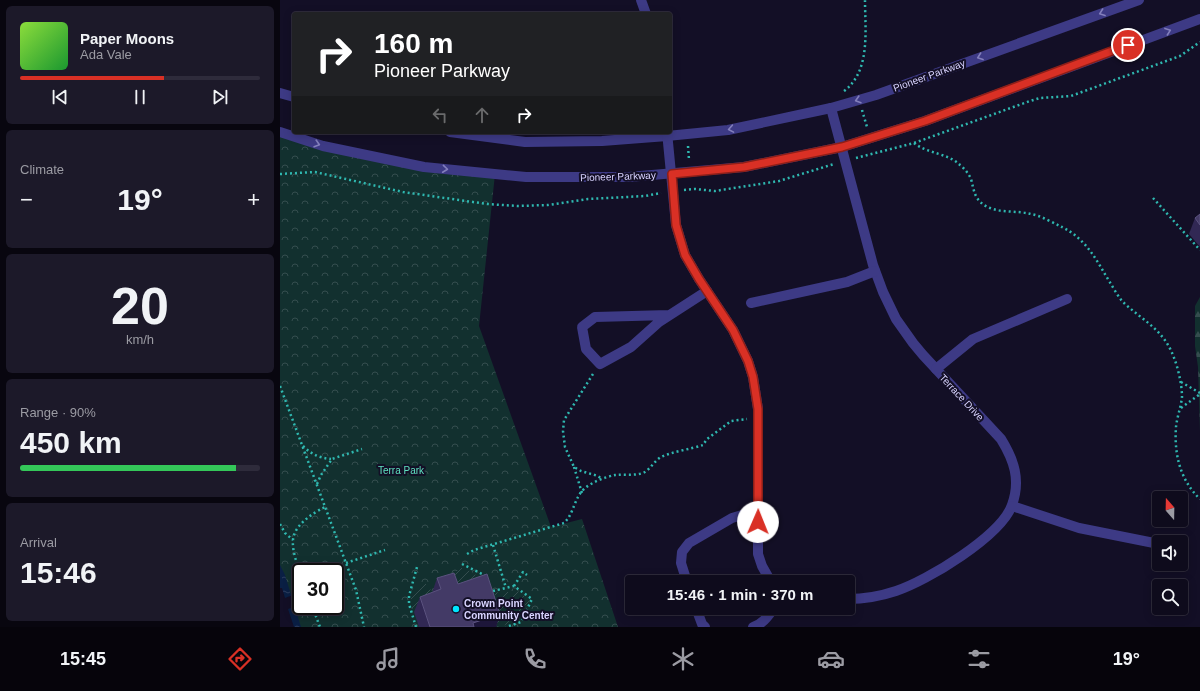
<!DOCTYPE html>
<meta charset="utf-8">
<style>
body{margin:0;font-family:Arial,sans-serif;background:#1c1929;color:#f1f3f6;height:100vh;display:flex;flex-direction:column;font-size:15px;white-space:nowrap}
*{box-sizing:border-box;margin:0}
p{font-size:13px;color:#9b9ba3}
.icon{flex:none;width:22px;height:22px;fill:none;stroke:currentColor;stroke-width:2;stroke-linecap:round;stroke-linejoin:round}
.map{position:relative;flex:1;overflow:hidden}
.side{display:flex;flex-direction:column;gap:6px;padding:6px;background:#08060f;width:280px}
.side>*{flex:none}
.hud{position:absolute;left:12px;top:12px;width:380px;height:122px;border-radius:4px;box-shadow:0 2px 10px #0003,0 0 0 1px #2e2b3b;background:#202124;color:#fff;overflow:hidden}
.needle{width:26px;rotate:340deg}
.tools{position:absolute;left:872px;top:491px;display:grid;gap:8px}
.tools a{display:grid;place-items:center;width:36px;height:36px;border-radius:4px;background:#0e0b1c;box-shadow:0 2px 10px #0003,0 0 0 1px #2e2b3b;font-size:20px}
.speed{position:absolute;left:12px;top:563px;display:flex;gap:8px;font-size:20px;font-weight:700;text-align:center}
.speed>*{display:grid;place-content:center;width:52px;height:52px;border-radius:50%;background:#0e0b1c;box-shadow:0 2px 10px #0003,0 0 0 1px #2e2b3b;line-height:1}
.speed .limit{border:2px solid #111;border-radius:6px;background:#fff;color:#111}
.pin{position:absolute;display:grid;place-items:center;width:34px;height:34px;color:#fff;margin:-17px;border:2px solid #fff;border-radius:50%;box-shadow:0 1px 4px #0007}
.me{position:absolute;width:44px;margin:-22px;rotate:1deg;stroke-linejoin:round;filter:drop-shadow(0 0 3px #0008)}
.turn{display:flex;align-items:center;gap:14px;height:84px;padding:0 16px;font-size:18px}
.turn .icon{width:52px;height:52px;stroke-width:2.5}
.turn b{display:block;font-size:28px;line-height:34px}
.lanes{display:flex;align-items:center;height:38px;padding:0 16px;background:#0003;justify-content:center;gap:20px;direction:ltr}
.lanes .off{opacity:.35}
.big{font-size:30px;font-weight:700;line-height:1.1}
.side .card{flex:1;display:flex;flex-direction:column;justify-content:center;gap:6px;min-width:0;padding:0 14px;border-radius:6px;background:#1c1929}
.side .dial{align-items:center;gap:0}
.dial b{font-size:52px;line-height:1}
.song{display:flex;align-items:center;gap:12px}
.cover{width:48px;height:48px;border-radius:6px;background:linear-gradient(135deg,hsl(90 70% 55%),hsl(130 70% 35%))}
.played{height:4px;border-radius:2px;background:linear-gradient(90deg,#d93025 60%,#2e2b3b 60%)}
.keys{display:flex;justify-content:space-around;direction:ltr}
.heat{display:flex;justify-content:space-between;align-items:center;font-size:22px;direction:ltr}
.charge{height:6px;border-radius:3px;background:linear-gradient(90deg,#34c759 90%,#2e2b3b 0)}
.trip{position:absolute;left:345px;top:575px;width:230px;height:40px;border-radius:4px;background:#0e0b1c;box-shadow:0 2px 10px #0003,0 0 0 1px #2e2b3b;font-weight:700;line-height:40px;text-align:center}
.dock{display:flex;height:64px;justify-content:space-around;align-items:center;background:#06040b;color:#9b9ba3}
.dock .icon{width:28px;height:28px}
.dock .active{color:#d93025}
.dock b{font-size:18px;color:#f1f3f6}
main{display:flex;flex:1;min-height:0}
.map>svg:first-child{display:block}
</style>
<main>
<section class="side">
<div class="card">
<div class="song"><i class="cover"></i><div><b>Paper Moons</b><p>Ada Vale</p></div></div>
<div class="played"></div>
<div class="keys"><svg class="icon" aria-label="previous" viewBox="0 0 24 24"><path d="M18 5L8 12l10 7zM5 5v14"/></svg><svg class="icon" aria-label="pause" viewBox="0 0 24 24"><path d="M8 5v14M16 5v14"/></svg><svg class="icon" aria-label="next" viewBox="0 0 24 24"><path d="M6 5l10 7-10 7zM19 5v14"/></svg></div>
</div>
<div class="card"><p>Climate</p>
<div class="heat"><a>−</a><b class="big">19°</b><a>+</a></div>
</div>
<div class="card dial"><b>20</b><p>km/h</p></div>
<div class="card"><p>Range · 90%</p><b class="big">450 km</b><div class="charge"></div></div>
<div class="card"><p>Arrival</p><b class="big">15:46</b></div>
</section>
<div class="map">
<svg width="920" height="627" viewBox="0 0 920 627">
<defs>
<pattern id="forest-firs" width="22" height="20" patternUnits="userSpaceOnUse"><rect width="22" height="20" fill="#12302f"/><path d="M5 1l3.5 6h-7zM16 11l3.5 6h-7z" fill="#344d4e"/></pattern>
<pattern id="park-crowns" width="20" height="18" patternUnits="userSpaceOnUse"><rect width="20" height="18" fill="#12302f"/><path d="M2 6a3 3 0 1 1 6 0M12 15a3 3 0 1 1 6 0" fill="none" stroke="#344d4e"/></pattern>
<pattern id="garden-furrows" width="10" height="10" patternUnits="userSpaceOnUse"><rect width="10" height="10" fill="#12302f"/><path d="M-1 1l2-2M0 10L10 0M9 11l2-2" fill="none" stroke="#344d4e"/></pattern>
<pattern id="water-ripples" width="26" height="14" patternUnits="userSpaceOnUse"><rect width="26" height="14" fill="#0a1f44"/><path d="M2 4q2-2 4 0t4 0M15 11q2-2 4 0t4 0" fill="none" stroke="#2d3f60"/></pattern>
</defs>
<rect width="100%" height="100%" fill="#130f26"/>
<path fill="url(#forest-firs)" d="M920,297V431L918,367L915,346V306Z"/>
<path fill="url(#park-crowns)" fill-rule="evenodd" d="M0,133L43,146L215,174L199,326L271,527L302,519L338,627H0ZM21,572H55V606H21Z"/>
<g fill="url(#garden-furrows)">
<path d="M181,568H185L204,580L173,600L170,577Z"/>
<path d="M139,584H146L150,588L155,605L134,612C131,604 127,588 139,584Z"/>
<path d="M233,588L250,599L240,620L222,626H217L213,613L215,602V593L227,590L229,595L234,593Z"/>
</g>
<path fill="url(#water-ripples)" d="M0,565L5,575L21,627H0Z"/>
<path fill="#130f26" d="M0,588H2L5,598L13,595L17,606L8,609L14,627H0Z"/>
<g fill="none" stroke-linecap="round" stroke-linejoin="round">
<g stroke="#2fb8b0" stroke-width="2.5" stroke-dasharray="2 3" stroke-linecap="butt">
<path d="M564,91C591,71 585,30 585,0"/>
<path d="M582,110L587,127"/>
<path d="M634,143C648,154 668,153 680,165C684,168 689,174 691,179C694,190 694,198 704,205C718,214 736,210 751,214C762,216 773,223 782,227C806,239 816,259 829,281C833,287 837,295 842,301C857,316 877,326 888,345C896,358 902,382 902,397C901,407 897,417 896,427C894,454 900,480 920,499"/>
<path d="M408,146L409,160"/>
<path d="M576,158L634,143L750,101L760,98L791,96L900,56L920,42"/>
<path d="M0,174L35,172L123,192L207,204L238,206L268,205L308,199L365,196L381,193"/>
<path d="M404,190L415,189L435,191L499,181L554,164"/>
<path d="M873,198L920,250"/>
<path d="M313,374L284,420L283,431L285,447L294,467L301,471L318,476L322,479"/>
<path d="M901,382L920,393"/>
<path d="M0,386L76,590L84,627"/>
<path d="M901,408L920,394"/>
<path d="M23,446C31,454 39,458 51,459"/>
<path d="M294,467L302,493"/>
<path d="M37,484L41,475L52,459L82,449"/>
<path d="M0,524L5,533L13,540"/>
<path d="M213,545L226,588"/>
<path d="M187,554L194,550L284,523C294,514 294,498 304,489C312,482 325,477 335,475C344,474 354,476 363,473C370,470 374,461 381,457C391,452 411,449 423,445L427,439L451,421L467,419"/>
<path d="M66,563L105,550"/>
<path d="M182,564L206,576"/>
<path d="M21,574C17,564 12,551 13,540C14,525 33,513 45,507"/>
<path d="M234,586L243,572L247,575"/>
<path d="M213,591L234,586L252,599L241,622L226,627"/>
<path d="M17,600L21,599"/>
<path d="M32,606L40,627"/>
<path d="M136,627L129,604V596L137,567"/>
</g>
<g stroke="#3d3a85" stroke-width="10">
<path d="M361,0L366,14"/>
<path d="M0,93L14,97"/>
<path d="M551,108L593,265L603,292L616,319L633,343L643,355L721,439C734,460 741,480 732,505C721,536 647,581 616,591C601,596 584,599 568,599"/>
<path d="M0,132L43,146L144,167L246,177H349L464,167L562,147L645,121L920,19"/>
<path d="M170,132L245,142L322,141L387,136L448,130L551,108L596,95L859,0"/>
<path d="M387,132L396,225L405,255L419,279L453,330L468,361L473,377L478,409V554L482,566L491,582"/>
<path d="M471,303L567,282L595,271"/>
<path d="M389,315L315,317L302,327L306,349L320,364L351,347L379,322L427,291"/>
<path d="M656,369L693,339L787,299"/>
<path d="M732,506L799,528L879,544"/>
<path d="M407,582L401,563L402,552L409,543L452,518L479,510"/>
<path d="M416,608L422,624L425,627"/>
<path d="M473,627C483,624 488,616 494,608"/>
</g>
</g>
<g fill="#312854">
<path d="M920,214V247L909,234L915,218Z"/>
<path d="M157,578L178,584L220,614L216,627H139L134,612L140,597L152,593Z"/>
</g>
<path fill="#1d163a" d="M220,614L216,627H192L193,623Z"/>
<g fill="#433a66" stroke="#5a527e">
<path d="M920,214V225L915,218Z"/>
<path d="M174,573L178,584L207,574L220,614L193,623L194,627H150L140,597L161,589L157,578Z"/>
</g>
<defs><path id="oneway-chevron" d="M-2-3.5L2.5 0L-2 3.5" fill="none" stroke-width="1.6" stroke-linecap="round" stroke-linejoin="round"/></defs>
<g stroke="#837fbc">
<use href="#oneway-chevron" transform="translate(822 13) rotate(160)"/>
<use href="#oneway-chevron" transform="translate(888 31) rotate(-20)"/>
<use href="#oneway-chevron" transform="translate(700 57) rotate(160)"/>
<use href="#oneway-chevron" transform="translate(578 100) rotate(163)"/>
<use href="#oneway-chevron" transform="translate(451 129) rotate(170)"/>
<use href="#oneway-chevron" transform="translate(37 144) rotate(17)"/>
<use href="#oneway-chevron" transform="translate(165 169) rotate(6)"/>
</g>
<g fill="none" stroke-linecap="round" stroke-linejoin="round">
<g stroke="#8d1f18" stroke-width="10">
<path id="route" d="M478,522V409L473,377L468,361L453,330L419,279L405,255L396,225L392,174L464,167L562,147L645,121L848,45"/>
</g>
<use href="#route" stroke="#d93025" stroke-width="7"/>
</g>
<circle fill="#00e5ff" stroke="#130f26" stroke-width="1.5" cx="176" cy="609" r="4"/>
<g text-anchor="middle" stroke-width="4" stroke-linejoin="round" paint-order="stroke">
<g font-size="10" fill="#d9d4ff" stroke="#130f26">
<text transform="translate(649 75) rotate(-20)" y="4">Pioneer Parkway</text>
<text transform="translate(338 176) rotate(-2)" y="4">Pioneer Parkway</text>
<text transform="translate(682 397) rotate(47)" y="4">Terrace Drive</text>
</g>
<g font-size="10" fill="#5fe0c0" stroke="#130f26">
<text x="121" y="474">Terra Park</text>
</g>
<g font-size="10" font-weight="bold" fill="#d9d4ff" stroke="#130f26" text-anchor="start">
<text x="184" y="607">Crown Point<tspan x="184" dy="12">Community Center</tspan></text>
</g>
</g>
</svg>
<div class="tools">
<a><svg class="needle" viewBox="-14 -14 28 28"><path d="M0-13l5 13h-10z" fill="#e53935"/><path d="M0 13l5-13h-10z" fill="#9b9ba3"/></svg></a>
<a><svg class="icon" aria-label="sound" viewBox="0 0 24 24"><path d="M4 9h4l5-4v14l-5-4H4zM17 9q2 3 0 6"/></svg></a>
<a><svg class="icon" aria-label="search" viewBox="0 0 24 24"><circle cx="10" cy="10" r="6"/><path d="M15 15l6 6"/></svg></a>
</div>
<div class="speed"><div class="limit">30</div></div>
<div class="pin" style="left:848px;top:45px;background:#d93025"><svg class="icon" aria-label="arrive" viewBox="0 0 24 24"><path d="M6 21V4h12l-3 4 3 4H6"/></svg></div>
<svg class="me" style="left:478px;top:522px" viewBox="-20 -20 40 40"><circle r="19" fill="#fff"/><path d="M0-13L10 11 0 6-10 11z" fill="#d93025"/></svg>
<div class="trip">15:46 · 1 min · 370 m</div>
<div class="hud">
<div class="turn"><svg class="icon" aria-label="right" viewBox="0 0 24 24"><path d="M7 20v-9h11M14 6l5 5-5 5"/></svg><div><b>160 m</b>Pioneer Parkway</div></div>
<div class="lanes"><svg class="icon off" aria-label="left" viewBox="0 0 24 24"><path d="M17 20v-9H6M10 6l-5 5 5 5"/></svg><svg class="icon off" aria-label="ahead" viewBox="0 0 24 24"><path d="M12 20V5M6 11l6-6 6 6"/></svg><svg class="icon" aria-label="right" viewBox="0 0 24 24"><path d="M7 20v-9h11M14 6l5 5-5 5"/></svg></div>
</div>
</div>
</main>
<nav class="dock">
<b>15:45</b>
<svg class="icon active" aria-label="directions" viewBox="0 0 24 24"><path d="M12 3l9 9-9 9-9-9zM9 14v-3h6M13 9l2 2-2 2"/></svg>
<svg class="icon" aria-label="music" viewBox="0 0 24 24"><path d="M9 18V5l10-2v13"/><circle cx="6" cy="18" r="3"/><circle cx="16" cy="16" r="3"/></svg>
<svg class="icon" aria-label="phone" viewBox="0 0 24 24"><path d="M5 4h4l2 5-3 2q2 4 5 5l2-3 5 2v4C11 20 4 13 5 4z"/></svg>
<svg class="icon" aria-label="climate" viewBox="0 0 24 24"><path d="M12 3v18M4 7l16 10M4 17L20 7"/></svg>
<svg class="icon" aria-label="car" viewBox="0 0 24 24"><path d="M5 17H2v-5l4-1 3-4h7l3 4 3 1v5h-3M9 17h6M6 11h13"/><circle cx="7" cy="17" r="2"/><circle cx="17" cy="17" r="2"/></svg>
<svg class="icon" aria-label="filters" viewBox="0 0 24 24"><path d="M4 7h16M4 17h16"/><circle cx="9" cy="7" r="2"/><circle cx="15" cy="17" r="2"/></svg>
<b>19°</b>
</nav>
